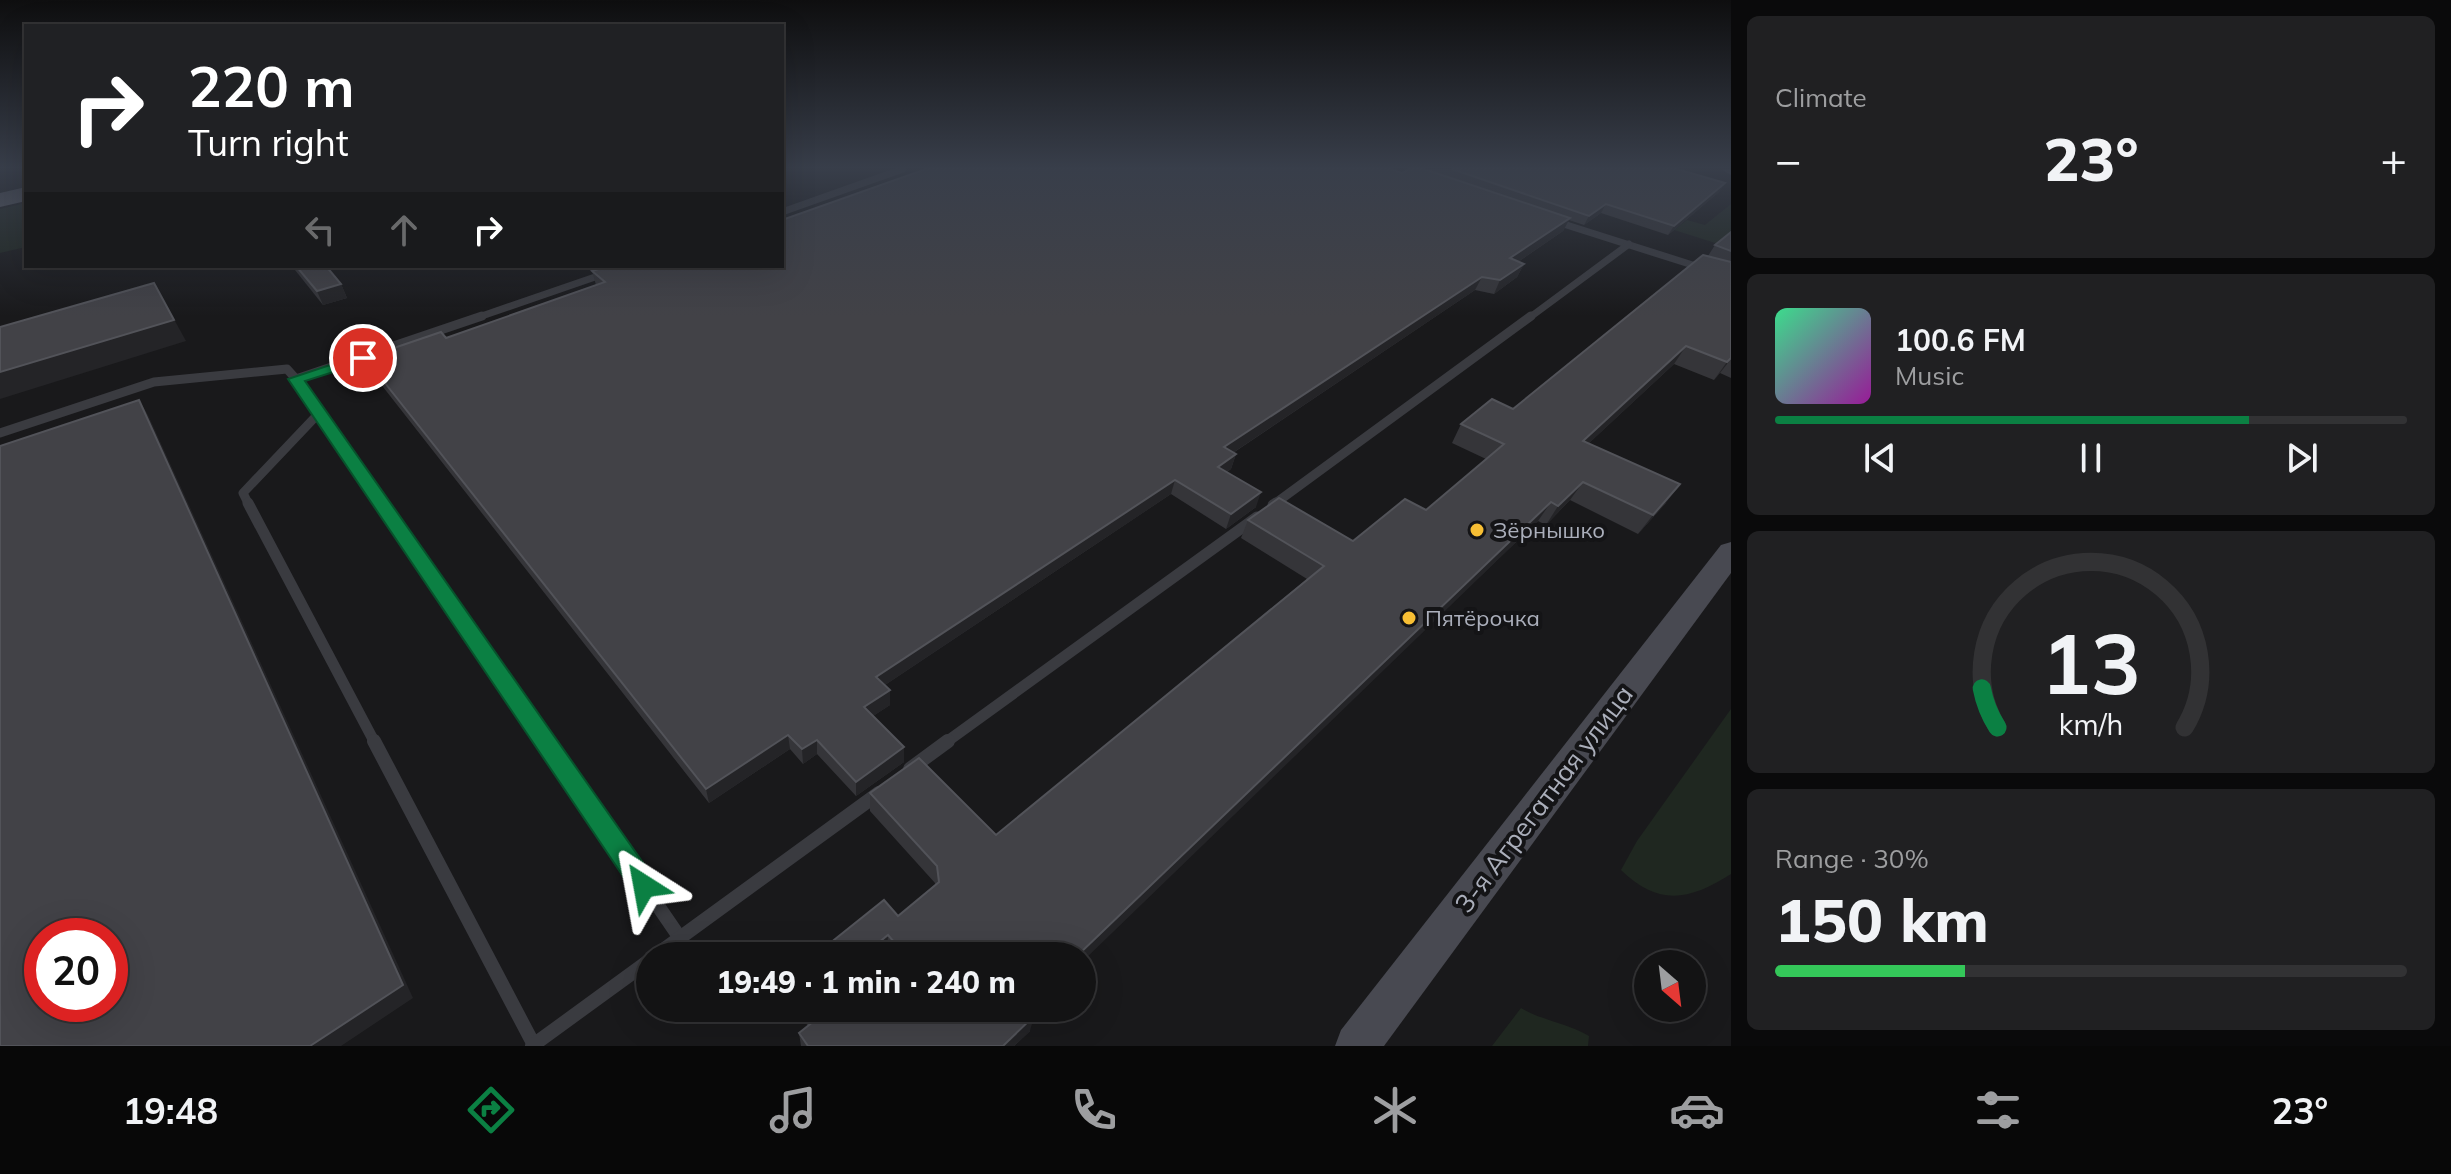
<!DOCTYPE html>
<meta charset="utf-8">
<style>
body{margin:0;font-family:Mulish,sans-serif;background:#202022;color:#f1f3f6;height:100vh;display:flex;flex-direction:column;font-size:30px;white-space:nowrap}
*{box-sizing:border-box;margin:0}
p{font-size:26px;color:#9d9ea0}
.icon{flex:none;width:44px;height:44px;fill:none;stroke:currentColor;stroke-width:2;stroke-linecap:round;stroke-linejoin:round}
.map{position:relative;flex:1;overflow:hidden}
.side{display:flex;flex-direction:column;gap:16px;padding:16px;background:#0a0a0b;width:720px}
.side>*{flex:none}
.guide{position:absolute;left:24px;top:24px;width:760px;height:244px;border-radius:0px;box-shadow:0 8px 32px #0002,0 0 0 2px #323234;background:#202124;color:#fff;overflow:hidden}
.needle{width:52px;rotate:152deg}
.fabs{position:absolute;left:1634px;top:950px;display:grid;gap:16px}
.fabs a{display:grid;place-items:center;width:72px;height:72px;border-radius:50%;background:#131314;box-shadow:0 8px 32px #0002,0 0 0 2px #323234;font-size:40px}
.speed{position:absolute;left:24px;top:918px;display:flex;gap:16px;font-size:40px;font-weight:700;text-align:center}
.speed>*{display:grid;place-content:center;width:104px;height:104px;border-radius:50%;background:#131314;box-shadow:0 8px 32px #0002,0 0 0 2px #323234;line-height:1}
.speed .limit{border:12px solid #d22;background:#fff;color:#111}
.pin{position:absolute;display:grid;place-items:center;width:68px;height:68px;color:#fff;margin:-34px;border:4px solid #fff;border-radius:50%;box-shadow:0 2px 8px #0007}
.me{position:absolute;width:88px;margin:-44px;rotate:326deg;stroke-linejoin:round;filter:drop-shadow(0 0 6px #0008)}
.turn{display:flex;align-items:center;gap:28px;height:168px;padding:0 32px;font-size:36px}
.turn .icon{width:104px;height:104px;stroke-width:2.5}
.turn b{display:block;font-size:56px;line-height:68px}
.lanes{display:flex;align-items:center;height:76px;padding:0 32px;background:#0003;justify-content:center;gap:40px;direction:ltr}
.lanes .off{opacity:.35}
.big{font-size:60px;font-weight:800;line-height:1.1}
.side .card{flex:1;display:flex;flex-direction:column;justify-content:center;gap:12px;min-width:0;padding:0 28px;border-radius:12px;background:#202022}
.side .dial{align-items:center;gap:0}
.dial svg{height:208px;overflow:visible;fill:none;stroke:#323234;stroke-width:7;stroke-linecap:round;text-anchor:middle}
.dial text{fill:#f1f3f6;stroke:none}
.song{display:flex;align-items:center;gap:24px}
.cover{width:96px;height:96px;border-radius:12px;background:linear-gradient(135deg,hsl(150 70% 55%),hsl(300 70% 35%))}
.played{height:8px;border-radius:4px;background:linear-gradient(90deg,#0b8043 75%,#323234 75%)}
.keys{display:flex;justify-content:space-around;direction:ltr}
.heat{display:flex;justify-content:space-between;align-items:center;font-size:44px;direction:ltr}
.charge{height:12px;border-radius:6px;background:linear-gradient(90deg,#34c759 30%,#323234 0)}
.trip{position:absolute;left:636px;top:942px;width:460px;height:80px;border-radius:40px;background:#131314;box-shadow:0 8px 32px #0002,0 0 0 2px #323234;font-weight:800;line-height:80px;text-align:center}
.tab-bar{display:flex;height:128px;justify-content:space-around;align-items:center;background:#080808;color:#9d9ea0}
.tab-bar .icon{width:56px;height:56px}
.tab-bar .active{color:#0b8043}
.tab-bar b{font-size:36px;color:#f1f3f6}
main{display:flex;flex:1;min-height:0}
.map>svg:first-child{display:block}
</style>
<main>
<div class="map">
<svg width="1731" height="1046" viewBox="0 0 1731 1046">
<rect width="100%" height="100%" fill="#19191b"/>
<g fill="#1f2720">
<path d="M26,203V247L0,253V209Z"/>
<path d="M1731,204V248L1674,230L1687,220L1705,225Z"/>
<path d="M1731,709V874C1689,901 1658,906 1621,870L1637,841Z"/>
<path d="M1521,1008C1546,1022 1564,1022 1589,1036L1588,1046H1492Z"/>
</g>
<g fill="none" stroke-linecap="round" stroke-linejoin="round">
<g stroke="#3a3b40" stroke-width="7">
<path d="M782,212L903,169"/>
<path d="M1554,221L1702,268"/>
<path d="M476,318L627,266"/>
<path d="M1529,318L1629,244"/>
</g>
<g stroke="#3a3b40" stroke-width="9">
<path d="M296,379L382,505"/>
<path d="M0,433L154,382L287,369L296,379L482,316"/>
<path d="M249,505L243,493L319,413"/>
<path d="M1273,505L1531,316"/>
</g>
<g stroke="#3a3b40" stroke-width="11">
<path d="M248,503L375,743"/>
<path d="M381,503L546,743"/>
<path d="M1273,505L1276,503"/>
<path d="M945,743L1257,517"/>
</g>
<g stroke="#3a3b40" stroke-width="14">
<path d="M374,741L534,1045"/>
<path d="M545,741L680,938"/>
<path d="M910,769L948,741"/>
<path d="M655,956L879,793"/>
<path d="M532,1046L650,960"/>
</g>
<g fill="#484951" fill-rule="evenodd">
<path d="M1721,169H1731V175Z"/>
<path d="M1731,542V573L1384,1046H1335L1341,1030L1721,545Z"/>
</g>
<path fill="#666872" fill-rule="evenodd" d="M26,187V201L0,207V193Z"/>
</g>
<g fill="#353539">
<path d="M1427,169H1677L1725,183L1719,192L1668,235L1601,213L1584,225L1569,220L1563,231L1518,262L1524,264L1517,277L1494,294L1475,290L1233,453L1236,454L1231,469L1227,472L1256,507L1226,529L1171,494L885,685L890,705L873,716L904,747V762L856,796L817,754L803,764L790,749L709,803L376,378L370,364L388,358L385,351L446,338L596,285L592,271L782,266Z"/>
<path d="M1731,232V378L1720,373L1714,380L1674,364L1589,443L1666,503L1638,534L1570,500L1546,525L1538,521L1082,956H891L887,951L814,956L898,916L935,885V883L870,811V793L996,835L1307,579L1241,538L1248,520L1353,541L1426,510L1486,459L1452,443L1461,424L1513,409L1708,256L1715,245Z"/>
<path d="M293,266H326L341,284L347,298L323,305L295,270Z"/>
<path d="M795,1008H857L868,1022L884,1008H1034L1030,1012V1031L1014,1046H801L799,1033L808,1026Z"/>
</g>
<g fill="#242427">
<path d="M1725,183L1719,192L1668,235L1674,226Z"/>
<path d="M1606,204L1601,213L1584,225L1589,216Z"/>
<path d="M1570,218L1563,231L1503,272L1510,258Z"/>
<path d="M1524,264L1517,277L1494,294L1500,280Z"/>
<path d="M1482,277L1475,290L1219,462L1224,447Z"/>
<path d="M154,283L186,341L0,399V372Z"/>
<path d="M341,284L347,298L323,305L317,291Z"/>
<path d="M1686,346L1674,364L1572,459L1583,441Z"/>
<path d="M1731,359L1720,373L1714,380L1727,362Z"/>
<path d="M139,400L148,415L413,998L341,1046H310Z"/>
<path d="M1236,454L1231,469L1213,481L1218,467Z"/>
<path d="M1175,480L1171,494L876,691V677Z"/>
<path d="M1583,482L1570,500L1546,525L1558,506Z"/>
<path d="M1680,484L1666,503L1638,534L1653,515Z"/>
<path d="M1261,492L1256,507L1226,529L1231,514Z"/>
<path d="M1551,502L1538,521L1082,962V956H1077Z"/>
<path d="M890,690V705L864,722V707Z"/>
<path d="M788,735L790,749L709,803L706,789Z"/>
<path d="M817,740V754L803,764L802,749Z"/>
<path d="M904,747V762L856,796V782Z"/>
<path d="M888,935L887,951L881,956H862Z"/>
<path d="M1034,1016L1030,1031L1014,1046H1003Z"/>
</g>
<g fill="#424247" stroke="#525359" stroke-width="2" fill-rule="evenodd">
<path d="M926,169H1391L1402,173L1410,169H1424L1570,218L1510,258L1524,264L1500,280L1482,277L1224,447L1236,454L1218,467L1261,492L1231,514L1175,480L876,677L890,690L864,707L904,747L856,782L817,740L802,749L788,735L706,789L370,364L390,357L385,351L441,332L446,338L605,282L592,271L608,266H782V220Z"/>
<path d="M1452,169H1677L1725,183L1674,226L1606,204L1589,216Z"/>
<path d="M1731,232V251L1715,245Z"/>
<path d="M1703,255L1731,262V358L1727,362L1686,346L1583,441L1680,484L1653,515L1583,482L1558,506L1551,502L1077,956H906L888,935L862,956H814L884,900L898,916L939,882L937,866L870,793L919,758L996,835L1324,566L1248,520L1279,498L1353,541L1405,499L1426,510L1504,444L1461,424L1492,399L1513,409Z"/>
<path d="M296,266H326L341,284L317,291Z"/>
<path d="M154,283L174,320L0,372V327Z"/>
<path d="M139,400L403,985L310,1046H0V446ZM42,936H110V1004H42Z"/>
<path d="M804,1008H857L868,1022L884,1008H1027L1034,1016L1003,1046H808L799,1033L814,1021Z"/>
</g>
<linearGradient id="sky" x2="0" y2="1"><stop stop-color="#0e0e0f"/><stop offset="0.53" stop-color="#383e4a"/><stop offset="1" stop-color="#383e4a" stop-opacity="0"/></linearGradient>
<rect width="1731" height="316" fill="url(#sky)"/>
<path fill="#0b8043" stroke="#07532c" stroke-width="2" d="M363,354L368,355V361L305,381L653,877L656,886L653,894L644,898L635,894L288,379Z"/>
<g fill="#f8bf34" stroke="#141416" stroke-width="3">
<circle cx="1477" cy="530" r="8"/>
<circle cx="1409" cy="618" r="8"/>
</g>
<g text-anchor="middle" stroke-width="8" stroke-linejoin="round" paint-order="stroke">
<g font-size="22" fill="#abafbb" stroke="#141416" text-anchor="start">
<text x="1493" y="538">Зёрнышко</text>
<text x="1425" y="626">Пятёрочка</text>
</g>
<g font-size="26" fill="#abafbb" stroke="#141416">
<text transform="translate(1544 799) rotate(-53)" y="9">3-я Агрегатная улица</text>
</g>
</g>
</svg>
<div class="fabs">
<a><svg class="needle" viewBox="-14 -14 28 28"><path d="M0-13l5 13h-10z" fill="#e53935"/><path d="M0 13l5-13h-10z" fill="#9d9ea0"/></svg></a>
</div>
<div class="speed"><div class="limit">20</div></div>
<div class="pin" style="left:363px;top:358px;background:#d93025"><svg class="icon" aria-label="arrive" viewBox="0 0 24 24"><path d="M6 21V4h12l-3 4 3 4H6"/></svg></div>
<svg class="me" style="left:644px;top:886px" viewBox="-20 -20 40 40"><path d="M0-17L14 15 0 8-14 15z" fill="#0b8043" stroke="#fff" stroke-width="4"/></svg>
<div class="trip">19:49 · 1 min · 240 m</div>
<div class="guide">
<div class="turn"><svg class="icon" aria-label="right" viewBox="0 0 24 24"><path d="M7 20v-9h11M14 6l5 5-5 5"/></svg><div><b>220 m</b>Turn right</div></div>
<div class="lanes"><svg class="icon off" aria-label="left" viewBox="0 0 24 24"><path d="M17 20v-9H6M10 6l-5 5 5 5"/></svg><svg class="icon off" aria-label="ahead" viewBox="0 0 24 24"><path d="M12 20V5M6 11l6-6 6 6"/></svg><svg class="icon" aria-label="right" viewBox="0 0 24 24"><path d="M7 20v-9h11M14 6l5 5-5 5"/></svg></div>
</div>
</div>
<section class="side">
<div class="card"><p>Climate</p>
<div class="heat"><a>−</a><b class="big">23°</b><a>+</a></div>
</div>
<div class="card">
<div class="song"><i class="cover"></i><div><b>100.6 FM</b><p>Music</p></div></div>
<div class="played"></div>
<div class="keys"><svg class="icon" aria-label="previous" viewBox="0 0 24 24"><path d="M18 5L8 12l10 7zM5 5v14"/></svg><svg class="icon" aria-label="pause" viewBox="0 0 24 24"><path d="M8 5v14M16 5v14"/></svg><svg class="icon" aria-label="next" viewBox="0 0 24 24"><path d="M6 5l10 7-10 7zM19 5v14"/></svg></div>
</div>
<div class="card dial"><svg viewBox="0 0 100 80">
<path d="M14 69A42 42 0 1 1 86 69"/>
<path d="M14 69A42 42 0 0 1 8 54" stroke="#0b8043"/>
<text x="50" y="56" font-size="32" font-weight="700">13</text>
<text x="50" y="72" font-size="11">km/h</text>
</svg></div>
<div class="card"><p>Range · 30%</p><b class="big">150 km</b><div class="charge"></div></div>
</section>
</main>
<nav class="tab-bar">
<b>19:48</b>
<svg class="icon active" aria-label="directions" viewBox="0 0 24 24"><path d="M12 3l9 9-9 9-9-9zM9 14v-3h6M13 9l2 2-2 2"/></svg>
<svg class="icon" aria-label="music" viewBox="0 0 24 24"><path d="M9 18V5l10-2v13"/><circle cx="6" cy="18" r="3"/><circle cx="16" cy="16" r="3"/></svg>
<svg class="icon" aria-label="phone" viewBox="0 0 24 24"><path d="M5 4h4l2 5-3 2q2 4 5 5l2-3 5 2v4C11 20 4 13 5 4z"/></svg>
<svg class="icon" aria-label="climate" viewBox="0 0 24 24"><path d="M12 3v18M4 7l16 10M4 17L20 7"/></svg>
<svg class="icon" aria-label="car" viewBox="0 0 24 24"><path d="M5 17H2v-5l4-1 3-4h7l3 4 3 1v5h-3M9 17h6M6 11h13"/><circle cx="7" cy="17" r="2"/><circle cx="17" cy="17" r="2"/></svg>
<svg class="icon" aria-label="filters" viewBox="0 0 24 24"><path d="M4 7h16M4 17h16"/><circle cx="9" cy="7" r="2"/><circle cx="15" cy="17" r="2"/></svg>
<b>23°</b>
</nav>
